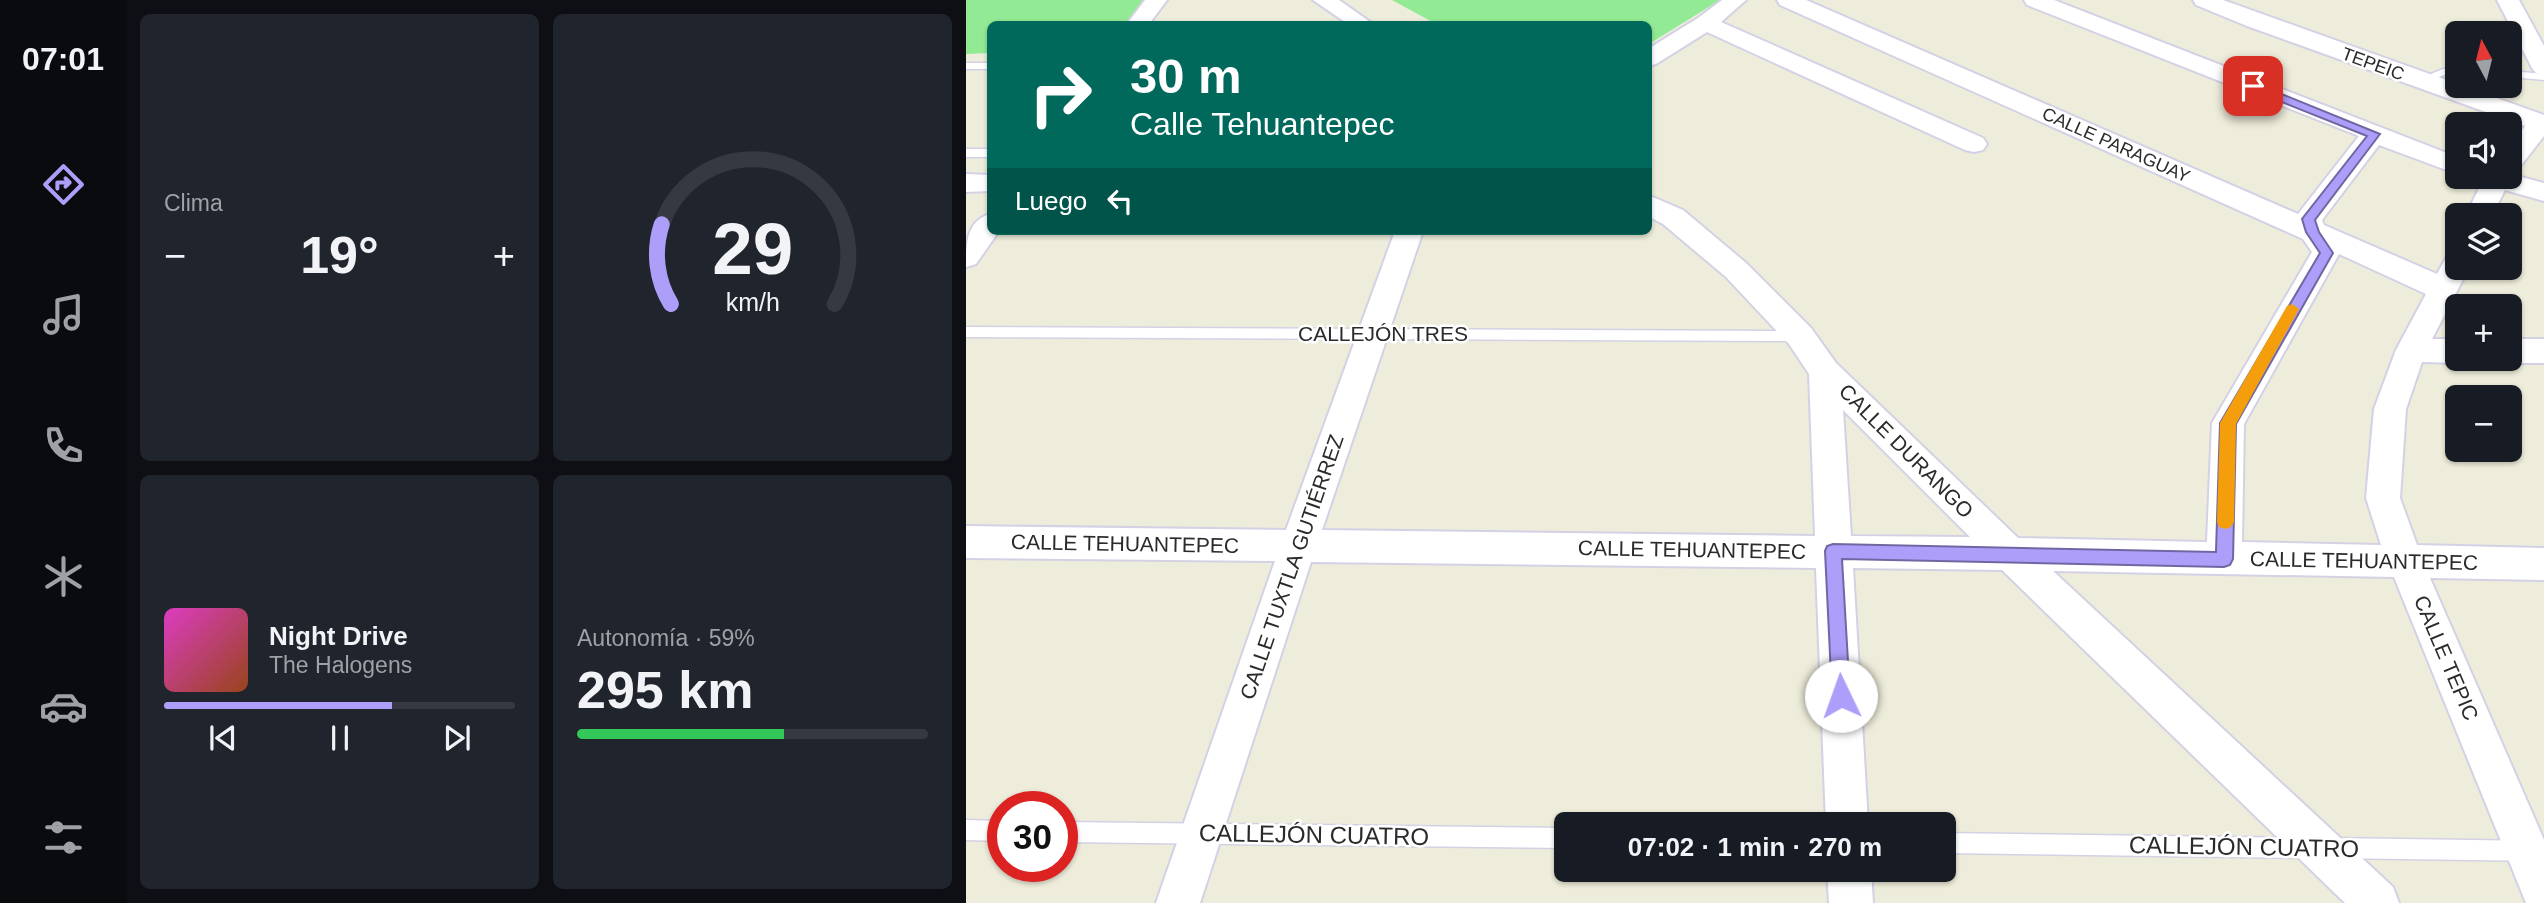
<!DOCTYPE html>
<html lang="es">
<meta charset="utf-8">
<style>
body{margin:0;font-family:Arial,sans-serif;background:#20242c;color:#f1f3f6;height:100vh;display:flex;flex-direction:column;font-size:26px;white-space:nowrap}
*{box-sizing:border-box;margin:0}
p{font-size:23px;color:#9ea1a6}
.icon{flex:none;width:38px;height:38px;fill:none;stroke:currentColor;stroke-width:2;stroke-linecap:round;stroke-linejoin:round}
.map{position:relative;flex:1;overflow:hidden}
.panel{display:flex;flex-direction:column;gap:14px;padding:14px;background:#0d0f14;width:840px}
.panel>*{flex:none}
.guide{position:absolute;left:21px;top:21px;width:665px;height:214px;border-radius:10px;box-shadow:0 2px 5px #0004;background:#00695c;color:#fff;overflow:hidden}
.needle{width:46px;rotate:353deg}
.controls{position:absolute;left:1479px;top:21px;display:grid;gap:14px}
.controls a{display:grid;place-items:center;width:77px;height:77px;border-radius:10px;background:#171b24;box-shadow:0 2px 5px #0004;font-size:35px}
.speed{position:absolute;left:21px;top:791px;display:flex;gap:14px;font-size:35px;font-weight:700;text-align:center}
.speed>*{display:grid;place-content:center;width:91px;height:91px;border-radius:50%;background:#171b24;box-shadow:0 2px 5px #0004;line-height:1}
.speed .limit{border:10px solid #d22;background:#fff;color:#111}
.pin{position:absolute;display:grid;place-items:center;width:60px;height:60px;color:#fff;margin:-30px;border-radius:14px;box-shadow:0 4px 10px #0006}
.me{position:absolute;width:77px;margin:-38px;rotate:357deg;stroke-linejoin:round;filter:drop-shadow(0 0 5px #0008)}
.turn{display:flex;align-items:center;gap:24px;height:147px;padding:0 28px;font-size:32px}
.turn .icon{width:91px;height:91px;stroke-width:2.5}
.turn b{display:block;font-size:49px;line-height:60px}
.then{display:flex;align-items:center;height:66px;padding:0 28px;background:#0003;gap:14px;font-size:26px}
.big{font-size:52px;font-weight:600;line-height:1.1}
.panel .tile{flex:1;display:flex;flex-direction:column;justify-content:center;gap:10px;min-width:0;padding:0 24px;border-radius:10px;background:#20242c}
.panel .dial{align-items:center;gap:0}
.dial svg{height:182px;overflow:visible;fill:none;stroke:#363941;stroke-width:7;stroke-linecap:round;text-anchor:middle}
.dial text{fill:#f1f3f6;stroke:none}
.song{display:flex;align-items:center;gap:21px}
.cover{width:84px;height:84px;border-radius:10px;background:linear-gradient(135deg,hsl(310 70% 55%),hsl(20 70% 35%))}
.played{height:7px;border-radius:4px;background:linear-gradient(90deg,#ad9efa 65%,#363941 65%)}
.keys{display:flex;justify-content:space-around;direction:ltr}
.heat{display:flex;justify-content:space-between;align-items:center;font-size:38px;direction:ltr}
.charge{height:10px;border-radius:5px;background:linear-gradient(90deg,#34c759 59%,#363941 0)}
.panel .tiles{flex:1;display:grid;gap:14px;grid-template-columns:repeat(2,1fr)}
.trip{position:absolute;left:588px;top:812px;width:402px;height:70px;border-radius:10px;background:#171b24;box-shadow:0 2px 5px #0004;font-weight:600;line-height:70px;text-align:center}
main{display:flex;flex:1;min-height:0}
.tab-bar{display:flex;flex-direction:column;width:126px;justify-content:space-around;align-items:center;background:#090b0e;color:#9ea1a6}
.tab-bar .icon{width:49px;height:49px}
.tab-bar .on{color:#ad9efa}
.tab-bar b{font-size:32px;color:#f1f3f6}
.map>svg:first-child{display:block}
</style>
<main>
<nav class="tab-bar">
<b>07:01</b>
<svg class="icon on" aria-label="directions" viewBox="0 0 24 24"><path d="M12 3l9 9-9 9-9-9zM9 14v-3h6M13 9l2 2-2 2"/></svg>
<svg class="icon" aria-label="music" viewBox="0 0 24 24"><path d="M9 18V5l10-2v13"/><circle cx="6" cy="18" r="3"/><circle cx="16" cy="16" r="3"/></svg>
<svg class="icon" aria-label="phone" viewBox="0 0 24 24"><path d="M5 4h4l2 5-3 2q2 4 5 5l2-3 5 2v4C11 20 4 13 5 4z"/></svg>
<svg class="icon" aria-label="climate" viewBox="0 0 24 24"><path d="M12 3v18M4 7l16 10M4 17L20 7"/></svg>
<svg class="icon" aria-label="car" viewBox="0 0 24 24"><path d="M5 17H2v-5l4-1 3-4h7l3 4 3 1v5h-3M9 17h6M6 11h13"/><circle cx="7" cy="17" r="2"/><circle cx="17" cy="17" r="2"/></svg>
<svg class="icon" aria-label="filters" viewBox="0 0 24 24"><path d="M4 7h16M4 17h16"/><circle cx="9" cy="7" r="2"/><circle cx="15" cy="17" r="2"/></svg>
</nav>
<section class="panel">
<div class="tiles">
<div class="tile"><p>Clima</p>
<div class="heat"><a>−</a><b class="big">19°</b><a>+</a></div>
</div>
<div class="tile dial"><svg viewBox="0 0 100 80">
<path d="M14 69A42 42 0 1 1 86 69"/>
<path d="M14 69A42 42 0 0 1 10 34" stroke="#ad9efa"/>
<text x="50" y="56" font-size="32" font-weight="700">29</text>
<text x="50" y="72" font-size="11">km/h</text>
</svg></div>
<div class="tile">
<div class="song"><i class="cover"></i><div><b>Night Drive</b><p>The Halogens</p></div></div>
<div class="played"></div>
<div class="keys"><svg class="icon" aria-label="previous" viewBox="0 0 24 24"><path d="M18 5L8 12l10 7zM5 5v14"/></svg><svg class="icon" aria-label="pause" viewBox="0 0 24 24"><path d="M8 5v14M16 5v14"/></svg><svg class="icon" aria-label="next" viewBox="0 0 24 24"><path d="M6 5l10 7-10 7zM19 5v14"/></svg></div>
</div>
<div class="tile"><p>Autonomía · 59%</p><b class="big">295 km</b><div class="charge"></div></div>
</div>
</section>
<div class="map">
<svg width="1578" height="903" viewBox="0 0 1578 903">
<rect width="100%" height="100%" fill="#eeeddb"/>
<g fill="#93ea94">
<path d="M0,0H183L161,24H24V53L0,54Z"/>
<path d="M426,0H754L683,44L682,24H470Z"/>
</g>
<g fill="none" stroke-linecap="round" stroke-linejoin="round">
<g stroke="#d4d1e5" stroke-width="3">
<g id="service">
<rect x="0" y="63" width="24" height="6"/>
<path d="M1477,69H1491V75H1478L1454,84L1448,81Z"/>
<path d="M1544,71L1578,74V80L1544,77Z"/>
<rect x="0" y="149" width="24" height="8"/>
<path d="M0,327L834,331L841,336L834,341L0,337Z"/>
<path d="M0,820L37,821V841L0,840Z"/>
<path d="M96,822L600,828V848L96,842Z"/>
<path d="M978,833L1343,838L1350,841L1353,848L1350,855L1343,858L978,853Z"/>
<path d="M1366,838L1578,841V861L1366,858L1359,855L1356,848L1359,841Z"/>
</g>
</g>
<g stroke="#d4d1e5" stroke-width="4">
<g id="minor">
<path d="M179,0H201L183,24H161Z"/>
<path d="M347,0H373L407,24H382Z"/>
<path d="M756,0H780L755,22L1017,138L1021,144L1017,150L1008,152L999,150L741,32L690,64L682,66V49L732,18Z"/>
<path d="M811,0H840L1332,214L1393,136L1061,5L1058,0H1088L1491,157V174L1413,145L1356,220L1358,225L1471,274L1481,256L1491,253V268H1503L1466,339H1491V359H1502L1491,363L1456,362L1440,409L1434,498L1451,545L1578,548V580L1464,578L1578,840V903H1560L1428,577L1087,571L1427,887L1433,903H1379L1036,570L887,568L902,824H860L850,568L345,562L234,903H190L309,561L0,558V526L320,530L429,231H457L356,530L849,536L843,374L823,344L760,277L697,224L682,216V195L717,210L780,263L845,328L870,363L1052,538L1241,542L1246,423L1346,252L1337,239L814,5ZM1373,254L1460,294L1430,350L1408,409L1400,498L1415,545L1276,542L1278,424ZM877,410L1004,537L885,536Z"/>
<path d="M1227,0H1257L1578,115V136L1553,168L1544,170V146L1559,126L1281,26L1230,5Z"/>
<path d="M1531,0H1553L1578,46V75L1570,73L1566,68Z"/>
<path d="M0,174L24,175V191L0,192Z"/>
<path d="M1544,174L1578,183V201L1539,190L1526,215H1500L1515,184L1511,183L1507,177H1544Z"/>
<path d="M24,214V231H33L10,264L0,267C0,245 0,221 24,214Z"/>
<path d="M1544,339H1578V363H1544L1533,359H1544Z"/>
<path d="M861,870H905L907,903H863Z"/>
</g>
</g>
<use href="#service" fill="#fff" fill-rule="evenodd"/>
<use href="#minor" fill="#fff" fill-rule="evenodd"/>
</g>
<path fill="#ad9efa" stroke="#7067a2" stroke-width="2" d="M1283,84H1291L1414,134L1349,220L1353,232L1367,253L1270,424L1267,559L1264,565L1258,567L876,559L884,696L882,703L875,706L868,703L866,696L859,551L861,546L867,544L1250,552L1254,423L1354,253L1340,232L1336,219L1401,136L1283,89Z"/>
<path fill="#f59e0b" d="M1326,304L1333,309L1270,424L1268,522L1265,527L1259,529L1253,527L1251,522L1254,423L1321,306Z"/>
<g text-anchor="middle" stroke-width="5" stroke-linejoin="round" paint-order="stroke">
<g font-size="18" fill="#2b2b2b" stroke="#fff">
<text transform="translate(1407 64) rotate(20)" y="6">TEPEIC</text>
<text transform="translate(1150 145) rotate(24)" y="6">CALLE PARAGUAY</text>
</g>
<g font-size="21" fill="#2b2b2b" stroke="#fff">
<text x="417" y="341">CALLEJÓN TRES</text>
<text transform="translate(940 451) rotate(45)" y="7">CALLE DURANGO</text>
<text transform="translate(159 544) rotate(1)" y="7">CALLE TEHUANTEPEC</text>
<text transform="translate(726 550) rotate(1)" y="7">CALLE TEHUANTEPEC</text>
<text transform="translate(1398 561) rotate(1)" y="7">CALLE TEHUANTEPEC</text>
<text transform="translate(326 567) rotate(-71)" y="7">CALLE TUXTLA GUTIÉRREZ</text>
<text transform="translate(1480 658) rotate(67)" y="7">CALLE TEPIC</text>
</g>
<g font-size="24" fill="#2b2b2b" stroke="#fff">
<text transform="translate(348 835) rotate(1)" y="8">CALLEJÓN CUATRO</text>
<text transform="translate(1278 847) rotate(1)" y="8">CALLEJÓN CUATRO</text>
</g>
</g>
</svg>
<div class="controls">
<a><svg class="needle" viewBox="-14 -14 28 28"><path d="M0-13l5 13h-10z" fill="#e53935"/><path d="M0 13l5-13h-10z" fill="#9ea1a6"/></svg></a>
<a><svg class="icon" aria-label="sound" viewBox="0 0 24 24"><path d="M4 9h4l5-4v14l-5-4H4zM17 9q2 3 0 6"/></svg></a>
<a><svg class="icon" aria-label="layers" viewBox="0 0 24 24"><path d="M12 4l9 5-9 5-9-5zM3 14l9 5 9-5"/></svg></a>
<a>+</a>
<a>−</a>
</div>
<div class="speed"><div class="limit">30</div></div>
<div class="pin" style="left:1287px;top:86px;background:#d93025"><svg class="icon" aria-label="arrive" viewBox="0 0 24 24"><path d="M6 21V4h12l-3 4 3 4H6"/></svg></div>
<svg class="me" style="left:875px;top:696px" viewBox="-20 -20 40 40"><circle r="19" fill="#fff"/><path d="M0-13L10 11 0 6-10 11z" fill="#ad9efa"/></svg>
<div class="trip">07:02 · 1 min · 270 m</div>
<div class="guide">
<div class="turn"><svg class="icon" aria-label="right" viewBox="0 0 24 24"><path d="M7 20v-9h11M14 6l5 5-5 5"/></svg><div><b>30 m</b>Calle Tehuantepec</div></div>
<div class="then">Luego<svg class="icon" aria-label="left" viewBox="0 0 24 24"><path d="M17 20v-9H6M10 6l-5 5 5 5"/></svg></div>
</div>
</div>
</main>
